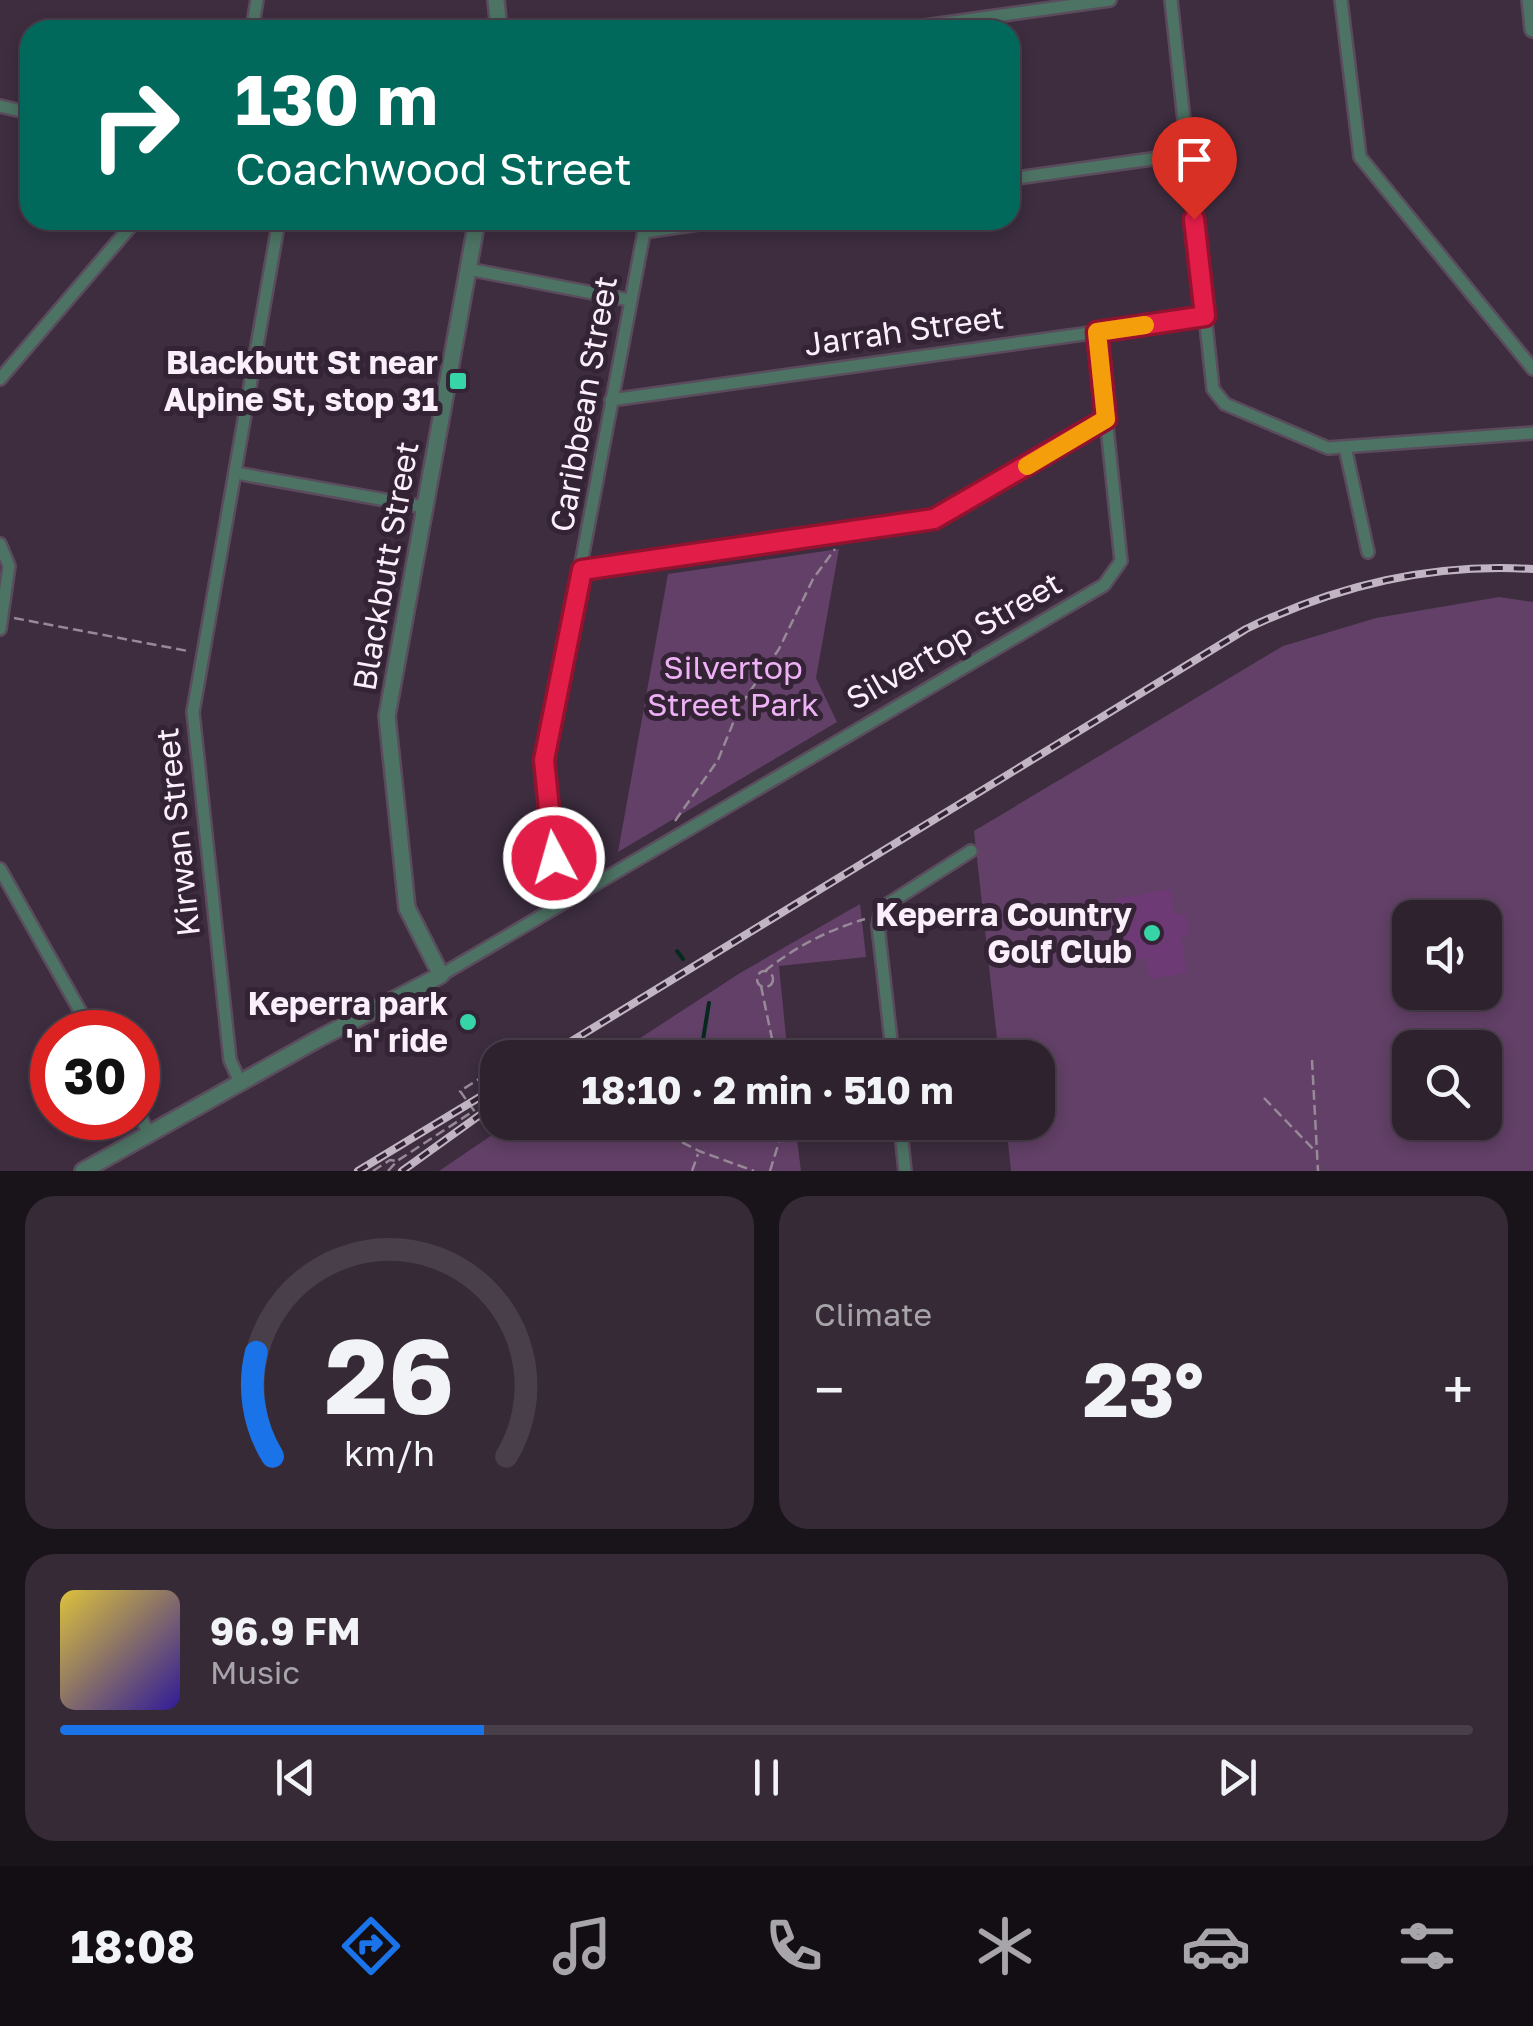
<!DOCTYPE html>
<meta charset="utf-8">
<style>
body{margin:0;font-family:"Golos Text",sans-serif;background:#362a37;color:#f1f3f6;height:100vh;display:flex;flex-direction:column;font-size:38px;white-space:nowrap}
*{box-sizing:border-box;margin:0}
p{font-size:32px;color:#a7a4aa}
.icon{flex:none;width:55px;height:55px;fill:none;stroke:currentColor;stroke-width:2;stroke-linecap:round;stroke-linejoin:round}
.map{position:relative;height:1171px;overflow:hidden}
.details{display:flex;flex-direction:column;gap:25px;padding:25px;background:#19131a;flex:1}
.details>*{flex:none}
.top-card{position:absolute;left:20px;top:20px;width:1000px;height:210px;border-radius:30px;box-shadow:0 5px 15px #0003,0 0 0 2px #493f4b;background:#00695c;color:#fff;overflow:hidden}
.fabs{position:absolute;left:1392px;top:900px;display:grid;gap:20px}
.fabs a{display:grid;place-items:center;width:110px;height:110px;border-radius:20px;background:#2e222f;box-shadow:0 5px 15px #0003,0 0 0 2px #493f4b;font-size:50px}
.speed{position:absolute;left:30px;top:1010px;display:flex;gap:20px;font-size:50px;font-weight:700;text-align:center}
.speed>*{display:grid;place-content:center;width:130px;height:130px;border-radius:50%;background:#2e222f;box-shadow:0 5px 15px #0003,0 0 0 2px #493f4b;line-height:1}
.speed .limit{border:15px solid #d22;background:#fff;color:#111}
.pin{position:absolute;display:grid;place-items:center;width:85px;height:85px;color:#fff;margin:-102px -42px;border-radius:50% 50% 50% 0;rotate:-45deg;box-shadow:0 0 10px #0007}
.pin .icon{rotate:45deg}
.me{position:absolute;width:110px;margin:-55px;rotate:354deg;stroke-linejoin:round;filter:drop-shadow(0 0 8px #0008)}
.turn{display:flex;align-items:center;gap:35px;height:210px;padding:0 50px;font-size:45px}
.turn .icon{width:130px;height:130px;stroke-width:2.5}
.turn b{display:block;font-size:70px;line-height:85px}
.big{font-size:75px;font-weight:700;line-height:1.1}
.details .card{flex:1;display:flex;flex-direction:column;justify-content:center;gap:15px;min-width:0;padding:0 35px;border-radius:30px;background:#362a37}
.details .dial{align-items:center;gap:0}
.dial svg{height:260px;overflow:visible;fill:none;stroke:#493f4b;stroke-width:7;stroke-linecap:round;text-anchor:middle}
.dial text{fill:#f1f3f6;stroke:none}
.song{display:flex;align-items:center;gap:30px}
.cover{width:120px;height:120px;border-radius:15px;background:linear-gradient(135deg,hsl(50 70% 55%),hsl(250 70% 35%))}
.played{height:10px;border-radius:5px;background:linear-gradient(90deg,#1a73e8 30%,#493f4b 30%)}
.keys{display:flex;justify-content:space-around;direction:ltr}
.heat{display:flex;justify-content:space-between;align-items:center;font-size:55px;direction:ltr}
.details .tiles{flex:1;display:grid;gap:25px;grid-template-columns:1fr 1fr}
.card:last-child{grid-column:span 2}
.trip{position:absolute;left:480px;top:1040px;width:575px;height:100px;border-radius:30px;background:#2e222f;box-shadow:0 5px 15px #0003,0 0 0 2px #493f4b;font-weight:700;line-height:100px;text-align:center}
.tabs{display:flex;height:160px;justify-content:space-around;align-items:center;background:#120e13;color:#a7a4aa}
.tabs .icon{width:70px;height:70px}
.tabs .current{color:#1a73e8}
.tabs b{font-size:45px;color:#f1f3f6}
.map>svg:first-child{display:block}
</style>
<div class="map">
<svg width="1533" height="1171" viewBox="0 0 1533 1171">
<rect width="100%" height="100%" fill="#3d2d3f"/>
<g fill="#624067" fill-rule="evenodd">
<path d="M839,549L816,678L837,722L618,852L668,574Z"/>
<path d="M1499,597L1533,602V1171H1011L1006,1123L1038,1122V1058L999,1057L974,831L1283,646L1376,618ZM1410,918H1485V992H1410ZM1410,1048H1485V1122H1410Z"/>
<path d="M860,904L866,957L779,966L788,1057H611L740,973Z"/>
<path d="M511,1122L795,1123L801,1171H439Z"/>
</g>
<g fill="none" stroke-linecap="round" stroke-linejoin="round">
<g stroke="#06291e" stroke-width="4">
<path d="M677,951L683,959"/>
<path d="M700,1058L709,1003"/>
<path d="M683,1134L686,1122"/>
</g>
</g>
<path fill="#6e3a75" d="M1170,889L1174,915L1186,913L1189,935L1181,936L1187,973L1150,979L1146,958L1121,961L1115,899Z"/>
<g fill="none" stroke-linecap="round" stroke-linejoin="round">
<g stroke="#5b4c5d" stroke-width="16">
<g id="minor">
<path d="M1171,0L1213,389L1225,404L1328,448L1533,433"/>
<path d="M1341,0L1360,157L1533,369"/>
<path d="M252,30L257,0"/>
<path d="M896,30L1110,0"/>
<path d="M0,106L30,113"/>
<path d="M1010,179L1187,154"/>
<path d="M468,269L629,300"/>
<path d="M0,379L136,220"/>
<path d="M611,400L1205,317"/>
<path d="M1345,447L1368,552"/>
<path d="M236,473L424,507"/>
<path d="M0,544L9,566L0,629"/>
<path d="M582,570L934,519L1106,419"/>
<path d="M0,869L92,1032"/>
<path d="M559,905L544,759L644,232L725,220"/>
<path d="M441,975L1104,585L1121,561L1097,332"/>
<path d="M893,1058L878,926L880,915L888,904L971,851"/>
<path d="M240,1082L230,1060L193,712L279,220"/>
<path d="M138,1113L149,1133"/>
<path d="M900,1122L905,1171"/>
</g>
</g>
<g stroke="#5b4c5d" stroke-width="20">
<g id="tertiary">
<path d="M496,0L499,30"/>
<path d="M1530,0L1533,29"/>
<path d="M83,1171L318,1039L441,975L407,908L387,716L477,220"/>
</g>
</g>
<g stroke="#978998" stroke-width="2.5" stroke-dasharray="10 5" stroke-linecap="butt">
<path d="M14,618L188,651"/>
<path d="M675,821L718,760L740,706L779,649L813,579L835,549"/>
<path d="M765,971C795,947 828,930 865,919"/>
<circle cx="765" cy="979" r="8"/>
<path d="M761,986L776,1058"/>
<path d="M485,1056L484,1061L495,1069L460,1091L485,1126L498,1117"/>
<path d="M1312,1060L1318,1171"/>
<path d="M1264,1098L1316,1152"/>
<path d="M642,1122L699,1151L754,1171"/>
<path d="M373,1171L390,1160L396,1161"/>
<path d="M388,1171L397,1161L472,1112"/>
<path d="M692,1171L698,1154"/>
<path d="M770,1171L779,1142L781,1122"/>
</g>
<use href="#minor" stroke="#4c7364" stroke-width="11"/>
<use href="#tertiary" stroke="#4c7364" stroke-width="15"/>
<g stroke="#c2b5c3" stroke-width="8">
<g id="rail">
<path d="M544,1058L1246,629C1338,585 1431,563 1533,569"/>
<path d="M358,1171L498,1086"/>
<path d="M402,1171L498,1102"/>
</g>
</g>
<use href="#rail" stroke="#332335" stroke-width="4" stroke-dasharray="11" stroke-linecap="butt"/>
</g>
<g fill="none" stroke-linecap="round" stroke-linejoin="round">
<g stroke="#92132f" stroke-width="25">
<path id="route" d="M554,858L544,760L582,570L934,519L1106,419L1097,332L1205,316L1194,219"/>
</g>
<use href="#route" stroke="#e11d48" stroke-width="18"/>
<path stroke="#f59e0b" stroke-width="18" d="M1027,466L1106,419L1097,332L1145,325"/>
</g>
<g fill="#36d4a7" stroke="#332335" stroke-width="4">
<rect x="448" y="371" width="20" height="20" rx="5"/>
<circle cx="1152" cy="933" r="10"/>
<circle cx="468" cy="1022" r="10"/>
</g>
<g text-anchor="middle" stroke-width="10" stroke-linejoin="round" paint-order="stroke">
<g font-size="32" fill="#faeffb" stroke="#332335">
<text transform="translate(904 331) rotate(-8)" y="11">Jarrah Street</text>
<text transform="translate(584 404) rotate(-80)" y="11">Caribbean Street</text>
<text transform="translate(386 566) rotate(-80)" y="11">Blackbutt Street</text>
<text transform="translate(954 641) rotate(-30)" y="11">Silvertop Street</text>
<text transform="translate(178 832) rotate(-96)" y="11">Kirwan Street</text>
</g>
<g font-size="32" font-weight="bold" fill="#faeffb" stroke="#332335" text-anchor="end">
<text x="438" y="374">Blackbutt St near<tspan x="438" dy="37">Alpine St, stop 31</tspan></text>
<text x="1132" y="926">Keperra Country<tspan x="1132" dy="37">Golf Club</tspan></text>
<text x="448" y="1015">Keperra park<tspan x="448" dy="37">'n' ride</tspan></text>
</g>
<g font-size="32" fill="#eeb1f5" stroke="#332335">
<text x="733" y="679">Silvertop<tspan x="733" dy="37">Street Park</tspan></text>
</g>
</g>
</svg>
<div class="fabs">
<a><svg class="icon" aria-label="sound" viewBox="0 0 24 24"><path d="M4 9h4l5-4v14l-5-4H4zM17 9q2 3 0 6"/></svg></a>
<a><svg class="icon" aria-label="search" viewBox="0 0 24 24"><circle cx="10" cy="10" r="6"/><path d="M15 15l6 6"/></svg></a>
</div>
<div class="speed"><div class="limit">30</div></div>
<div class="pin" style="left:1194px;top:219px;background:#d93025"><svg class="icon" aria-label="arrive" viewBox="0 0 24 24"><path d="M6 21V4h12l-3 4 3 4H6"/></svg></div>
<svg class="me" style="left:554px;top:858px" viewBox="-20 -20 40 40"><circle r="17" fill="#e11d48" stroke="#fff" stroke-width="3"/><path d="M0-11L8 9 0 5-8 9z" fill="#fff"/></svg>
<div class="trip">18:10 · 2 min · 510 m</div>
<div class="top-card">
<div class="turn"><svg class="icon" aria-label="right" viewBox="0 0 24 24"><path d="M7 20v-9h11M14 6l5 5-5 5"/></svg><div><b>130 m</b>Coachwood Street</div></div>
</div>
</div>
<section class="details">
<div class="tiles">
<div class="card dial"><svg viewBox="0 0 100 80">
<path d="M14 69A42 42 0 1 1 86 69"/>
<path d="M14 69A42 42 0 0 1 9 37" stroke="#1a73e8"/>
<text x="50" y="56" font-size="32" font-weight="700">26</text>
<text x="50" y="72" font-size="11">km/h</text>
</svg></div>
<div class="card"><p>Climate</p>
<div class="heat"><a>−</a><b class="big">23°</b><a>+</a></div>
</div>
<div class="card">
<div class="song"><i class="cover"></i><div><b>96.9 FM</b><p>Music</p></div></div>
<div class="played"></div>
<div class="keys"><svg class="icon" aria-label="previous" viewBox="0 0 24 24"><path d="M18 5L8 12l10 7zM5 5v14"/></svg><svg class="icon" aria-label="pause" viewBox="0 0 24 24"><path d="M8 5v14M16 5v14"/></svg><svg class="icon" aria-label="next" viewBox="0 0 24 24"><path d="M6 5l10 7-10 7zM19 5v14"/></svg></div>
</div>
</div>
</section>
<nav class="tabs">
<b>18:08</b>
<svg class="icon current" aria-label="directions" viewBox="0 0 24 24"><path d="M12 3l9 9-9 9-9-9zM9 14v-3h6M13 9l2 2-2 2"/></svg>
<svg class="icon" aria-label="music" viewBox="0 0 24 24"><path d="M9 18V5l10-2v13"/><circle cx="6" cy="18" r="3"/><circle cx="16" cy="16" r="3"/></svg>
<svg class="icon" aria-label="phone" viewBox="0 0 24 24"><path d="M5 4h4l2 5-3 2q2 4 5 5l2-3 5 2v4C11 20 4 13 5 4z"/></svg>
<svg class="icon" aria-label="climate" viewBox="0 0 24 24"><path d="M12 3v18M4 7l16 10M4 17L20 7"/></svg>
<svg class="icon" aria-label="car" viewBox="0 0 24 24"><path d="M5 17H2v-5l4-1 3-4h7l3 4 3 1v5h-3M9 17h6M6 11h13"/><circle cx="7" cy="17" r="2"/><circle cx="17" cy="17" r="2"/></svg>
<svg class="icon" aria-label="filters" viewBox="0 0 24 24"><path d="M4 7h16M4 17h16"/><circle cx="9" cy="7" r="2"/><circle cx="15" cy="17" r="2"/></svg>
</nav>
